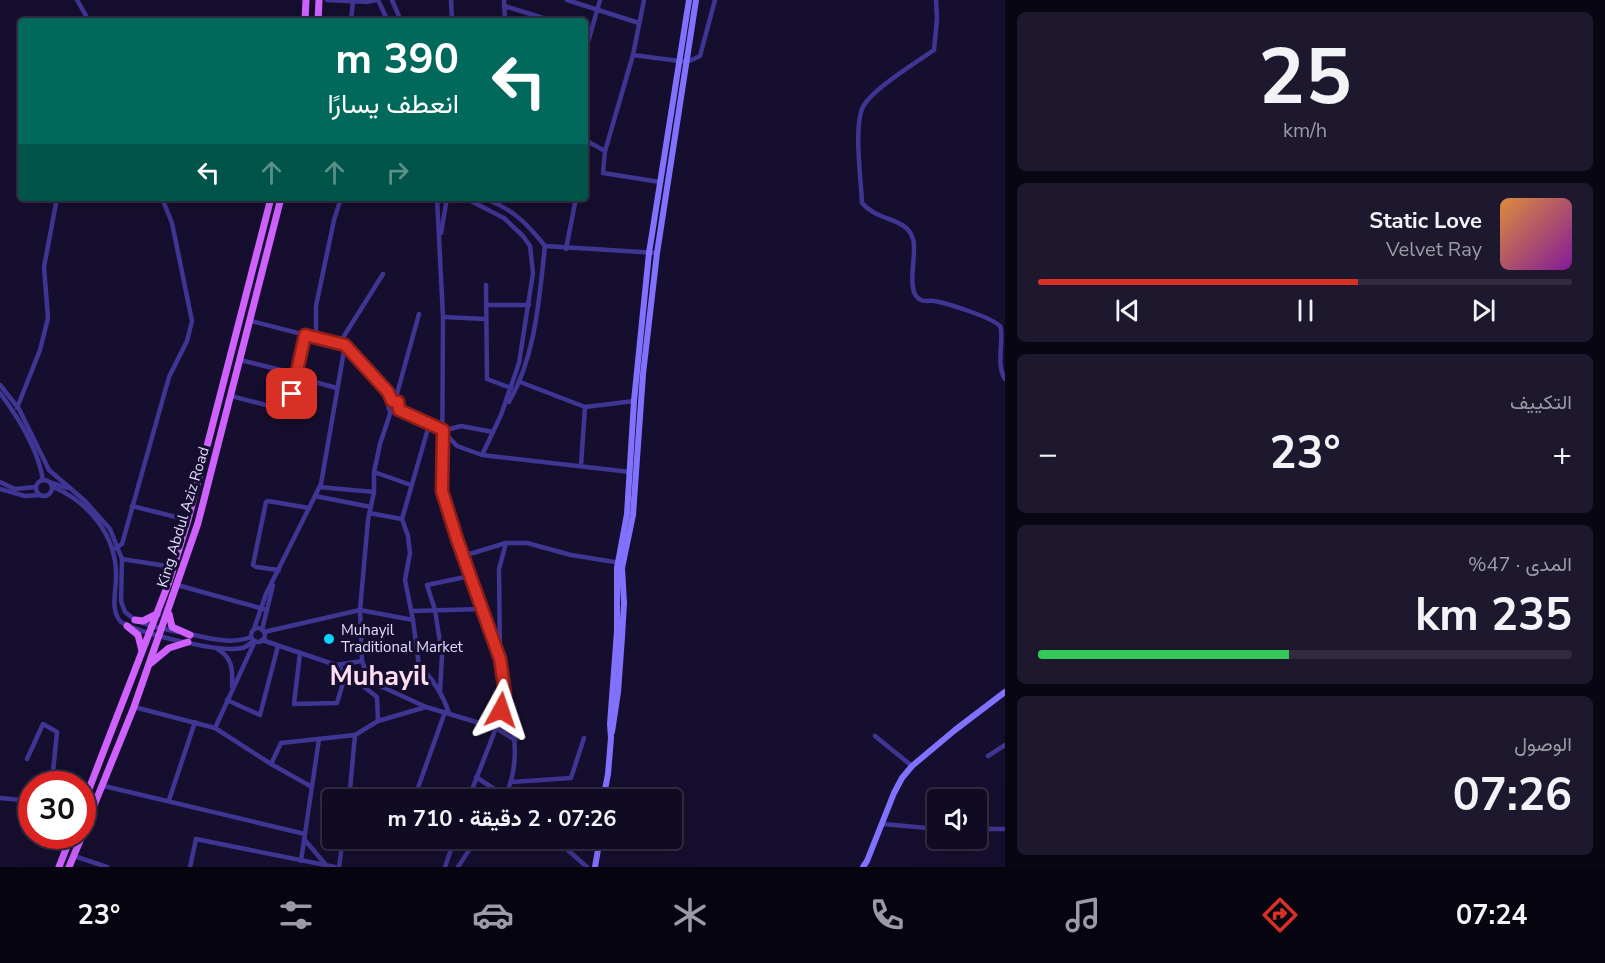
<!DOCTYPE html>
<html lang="ar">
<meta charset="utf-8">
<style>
body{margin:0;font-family:"Nunito Sans",Vazirmatn,sans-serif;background:#1e182f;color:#f1f3f6;direction:rtl;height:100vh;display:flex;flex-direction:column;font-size:22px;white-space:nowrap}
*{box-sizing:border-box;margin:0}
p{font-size:20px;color:#9c9aa5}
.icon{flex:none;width:33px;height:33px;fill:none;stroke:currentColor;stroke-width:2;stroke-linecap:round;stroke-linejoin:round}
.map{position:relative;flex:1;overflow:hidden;direction:ltr}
.panel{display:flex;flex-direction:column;gap:12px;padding:12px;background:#090613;width:600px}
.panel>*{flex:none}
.banner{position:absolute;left:18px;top:18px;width:570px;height:183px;border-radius:6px;box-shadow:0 6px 24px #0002,0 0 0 2px #302b40;direction:rtl;background:#00695c;color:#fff;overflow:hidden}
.controls{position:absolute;left:927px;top:789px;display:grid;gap:12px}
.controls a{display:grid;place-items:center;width:60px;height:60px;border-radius:6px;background:#100a22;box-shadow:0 6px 24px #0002,0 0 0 2px #302b40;font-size:30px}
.speed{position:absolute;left:18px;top:771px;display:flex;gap:12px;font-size:30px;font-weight:700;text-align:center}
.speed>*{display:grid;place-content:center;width:78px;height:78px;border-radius:50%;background:#100a22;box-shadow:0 6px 24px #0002,0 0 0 2px #302b40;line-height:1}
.speed .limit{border:9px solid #d22;background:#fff;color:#111}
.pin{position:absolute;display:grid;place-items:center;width:51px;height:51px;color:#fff;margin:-26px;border-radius:12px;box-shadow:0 3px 9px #0006}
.me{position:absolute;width:66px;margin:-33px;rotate:5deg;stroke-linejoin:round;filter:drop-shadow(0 0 4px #0008)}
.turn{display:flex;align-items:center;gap:21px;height:126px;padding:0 30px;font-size:27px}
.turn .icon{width:78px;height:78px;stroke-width:2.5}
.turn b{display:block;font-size:42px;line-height:51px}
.lanes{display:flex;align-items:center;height:57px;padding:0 30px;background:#0003;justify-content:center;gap:30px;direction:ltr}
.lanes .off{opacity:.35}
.big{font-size:45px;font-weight:700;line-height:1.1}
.panel .tile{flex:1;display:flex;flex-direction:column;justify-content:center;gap:9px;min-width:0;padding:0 21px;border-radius:9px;background:#1e182f}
.panel .dial{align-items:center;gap:0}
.dial b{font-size:78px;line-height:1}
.song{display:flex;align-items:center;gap:18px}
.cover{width:72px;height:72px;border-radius:9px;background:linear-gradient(135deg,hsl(30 70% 55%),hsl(290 70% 35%))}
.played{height:6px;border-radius:3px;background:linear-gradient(90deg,#d93025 60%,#302b40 60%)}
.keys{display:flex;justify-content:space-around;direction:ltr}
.heat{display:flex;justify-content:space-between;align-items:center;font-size:33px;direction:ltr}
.charge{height:9px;border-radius:4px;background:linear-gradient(90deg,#34c759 47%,#302b40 0)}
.trip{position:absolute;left:322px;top:789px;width:360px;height:60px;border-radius:6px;background:#100a22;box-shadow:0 6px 24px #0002,0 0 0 2px #302b40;font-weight:700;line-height:60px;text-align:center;direction:rtl}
.tab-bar{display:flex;height:96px;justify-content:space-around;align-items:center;background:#06040e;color:#9c9aa5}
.tab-bar .icon{width:42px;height:42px}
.tab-bar .active{color:#d93025}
.tab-bar b{font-size:27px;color:#f1f3f6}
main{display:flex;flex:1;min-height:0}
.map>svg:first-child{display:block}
</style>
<main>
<section class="panel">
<div class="tile dial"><b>25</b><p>km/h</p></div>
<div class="tile">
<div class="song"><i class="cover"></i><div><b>Static Love</b><p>Velvet Ray</p></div></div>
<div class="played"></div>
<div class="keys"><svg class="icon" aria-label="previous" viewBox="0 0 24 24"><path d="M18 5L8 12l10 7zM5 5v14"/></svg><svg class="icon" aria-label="pause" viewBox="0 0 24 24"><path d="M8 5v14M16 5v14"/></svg><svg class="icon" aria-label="next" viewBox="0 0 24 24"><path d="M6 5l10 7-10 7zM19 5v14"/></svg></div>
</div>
<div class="tile"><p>التكييف</p>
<div class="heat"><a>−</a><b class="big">23°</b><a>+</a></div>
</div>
<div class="tile"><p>المدى · 47%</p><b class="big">235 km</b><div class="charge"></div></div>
<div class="tile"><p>الوصول</p><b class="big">07:26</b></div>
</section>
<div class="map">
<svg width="1005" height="867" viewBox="0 0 1005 867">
<rect width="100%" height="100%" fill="#160e2e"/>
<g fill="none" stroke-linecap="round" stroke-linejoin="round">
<g stroke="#3f3592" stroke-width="4.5">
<path d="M77,0L89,21"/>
<path d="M327,0L367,2L376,0"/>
<path d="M378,0L388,21"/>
<path d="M392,0L401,21"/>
<path d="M451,0L452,21"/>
<path d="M504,0L505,21"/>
<path d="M567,0L639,23"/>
<path d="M644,0L633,55L605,151L603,173L660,182"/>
<path d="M936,0L937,19L934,50C917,62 869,91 862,109C854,131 861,178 862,203C878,222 907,217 913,239C918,253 904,293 921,300C925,302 931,300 935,301C949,304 991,317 1000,326C1005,336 995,364 1005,379"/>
<path d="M504,6L553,21"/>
<path d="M351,21L353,1"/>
<path d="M585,53L600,0"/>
<path d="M633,55L687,62L700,56L715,0"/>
<path d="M585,140L605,151"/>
<path d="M437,198L443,317L442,491L500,659L505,693L496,728L468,800"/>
<path d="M465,198L504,218L523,236L530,246L533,273L519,363L501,415L482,455"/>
<path d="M484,198C512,209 526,222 545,246"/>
<path d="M441,233L447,198"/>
<path d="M566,249L576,198"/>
<path d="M486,285L487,379L511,388"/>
<path d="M486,305H529"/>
<path d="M443,317L486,319"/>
<path d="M251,321L345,345L388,392L392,401"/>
<path d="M316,338V306L334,220L341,198"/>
<path d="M339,344L383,274"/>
<path d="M240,360L297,374"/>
<path d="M296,377L337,388"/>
<path d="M520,382L585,407L581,465"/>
<path d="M0,385L19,409L49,470L85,501L110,529L122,559L121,601L125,612L135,620L151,626L178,632"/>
<path d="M0,393C18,417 38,449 43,480"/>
<path d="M231,396L289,411L305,335"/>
<path d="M395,401L419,314"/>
<circle cx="394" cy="407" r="5.5"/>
<path d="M509,402C536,355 539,299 545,246L657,253"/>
<path d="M585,407L634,401"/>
<path d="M17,408L40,350L48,318L44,267L57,198"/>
<path d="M399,410L443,431L457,446L482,455L630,472"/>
<path d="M443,431L461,426L493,432"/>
<path d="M374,472L411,485"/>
<circle cx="44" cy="488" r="8"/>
<path d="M0,482L15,489L36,487"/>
<path d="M50,482L67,488"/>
<path d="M53,487C89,502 117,536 116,577C116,592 110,610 121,622C141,634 220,653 242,648C247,647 250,643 254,641"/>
<path d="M319,487L374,492"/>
<path d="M0,489L25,496L41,495"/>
<path d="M315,496L371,507"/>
<path d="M132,506L188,520"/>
<path d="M369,513L402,519L429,425"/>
<path d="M402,519L408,536L410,553L405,580L413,620"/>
<path d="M113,550L122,544L169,377L187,341L192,321L172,223L162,198"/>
<path d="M463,556L506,543H527L571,555L621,563"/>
<path d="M122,559L173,567"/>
<path d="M279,570L256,567L253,565L266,502L268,501L309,508"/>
<path d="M177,585L267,610"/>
<path d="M413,611L482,609"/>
<circle cx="258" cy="635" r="7"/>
<path d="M254,629L266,594L321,484L345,345"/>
<path d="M262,630L273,585"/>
<path d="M264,632L360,610L413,620L419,666C433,679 443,695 449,713"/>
<path d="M189,634C210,638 231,645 251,637"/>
<path d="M262,640L336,665L362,661"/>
<path d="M216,648C232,657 233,668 232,686"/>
<path d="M300,653L294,704L337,703L346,673"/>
<path d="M500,656L499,569L506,543"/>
<path d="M336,665L377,697L378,721"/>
<path d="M440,692L442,655L435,610L427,585L470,576"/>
<path d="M227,700L260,715L278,646"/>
<path d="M134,707L215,728L271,764L312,787"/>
<path d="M426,707L496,728L515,740"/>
<path d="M215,728L255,641"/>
<path d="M875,736L912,766"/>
<path d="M988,756L1005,745"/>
<path d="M27,759L43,724L57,732L53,772L54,784"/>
<path d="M271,764L281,743L355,735"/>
<path d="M476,777L505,796C521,765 515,726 505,693"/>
<path d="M512,782L571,778L584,738"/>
<path d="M104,786L305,834"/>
<path d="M350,789L418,800"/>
<path d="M0,798L32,801"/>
<path d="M414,799L445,712"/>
<path d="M169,800L195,722"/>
<path d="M349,800L355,735L378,721L426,707L376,684L367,674L362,661L360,610L368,520L374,492V472L380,444L391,411"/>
<path d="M883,824L938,829"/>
<path d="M976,829H1005"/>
<path d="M554,838L587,867"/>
<path d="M304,839L326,865"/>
<path d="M74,856L107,867"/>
<path d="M301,861L319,739"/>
<path d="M190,867L196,839L335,867"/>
<path d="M339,867L343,838"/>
<path d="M445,867L455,838"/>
<path d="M458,867L477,838"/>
</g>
<g stroke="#8072ff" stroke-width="6">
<path d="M612,732L618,692L622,637L624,603L622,568L633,515L643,374L657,253L696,0"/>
<path d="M603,800L608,774L611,738L610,724L617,631V568L627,514L634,401L649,253L689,0"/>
<path d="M595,867L600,838"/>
<path d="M863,867L867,861L894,793L902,778L912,766L955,730L1005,692"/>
</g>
<g stroke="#cf62ff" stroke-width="7">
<path d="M305,21L306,0"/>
<path d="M318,21L319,0"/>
<path d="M169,614L172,627L190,635"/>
<path d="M135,620L143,621L157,614"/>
<path d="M127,626L138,635L142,651"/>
<path d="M151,663L169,648L188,642"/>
<path d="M82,807L169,582L188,520L271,198"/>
<path d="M82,835L134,707L198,523L281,198"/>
<path d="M59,867L71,836"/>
<path d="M69,867L82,836"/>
</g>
</g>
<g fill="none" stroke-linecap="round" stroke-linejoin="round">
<g stroke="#8d1f18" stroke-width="15">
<path id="route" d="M292,394L305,335L345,345L388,392L392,401L398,402L399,410L443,430L442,491L457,539L500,659L505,693L501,710"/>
</g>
<use href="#route" stroke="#d93025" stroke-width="10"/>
</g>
<circle fill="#07d5ff" stroke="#160e2e" stroke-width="2" cx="329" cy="639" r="6"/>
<g text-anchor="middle" stroke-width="6" stroke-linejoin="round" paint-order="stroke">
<g font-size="15" fill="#e2dbff" stroke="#160e2e">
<text transform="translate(183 517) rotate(-73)" y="5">King Abdul Aziz Road</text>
</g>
<g font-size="15" fill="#e2dbff" stroke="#160e2e" text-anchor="start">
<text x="341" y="635">Muhayil<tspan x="341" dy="17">Traditional Market</tspan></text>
</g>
<g font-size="27" font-weight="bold" fill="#ffddf0" stroke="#160e2e">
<text x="379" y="685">Muhayil</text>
</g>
</g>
</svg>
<div class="controls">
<a><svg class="icon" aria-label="sound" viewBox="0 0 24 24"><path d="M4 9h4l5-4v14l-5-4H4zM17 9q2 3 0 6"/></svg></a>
</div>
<div class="speed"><div class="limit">30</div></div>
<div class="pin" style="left:292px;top:394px;background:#d93025"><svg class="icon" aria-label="arrive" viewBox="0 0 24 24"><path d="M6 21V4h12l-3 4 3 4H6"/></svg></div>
<svg class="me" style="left:501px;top:710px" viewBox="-20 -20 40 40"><path d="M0-17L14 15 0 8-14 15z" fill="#d93025" stroke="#fff" stroke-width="4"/></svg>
<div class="trip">07:26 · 2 دقيقة · 710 m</div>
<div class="banner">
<div class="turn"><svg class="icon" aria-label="left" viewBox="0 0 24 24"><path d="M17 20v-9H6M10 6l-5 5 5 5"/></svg><div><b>390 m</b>انعطف يسارًا</div></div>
<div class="lanes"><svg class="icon" aria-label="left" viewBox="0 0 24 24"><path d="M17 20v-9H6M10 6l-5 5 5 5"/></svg><svg class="icon off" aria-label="ahead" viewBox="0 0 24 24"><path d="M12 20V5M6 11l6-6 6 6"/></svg><svg class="icon off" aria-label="ahead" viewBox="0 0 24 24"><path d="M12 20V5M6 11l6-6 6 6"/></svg><svg class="icon off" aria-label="right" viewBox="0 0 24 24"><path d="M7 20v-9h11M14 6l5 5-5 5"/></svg></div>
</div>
</div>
</main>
<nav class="tab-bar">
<b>07:24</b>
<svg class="icon active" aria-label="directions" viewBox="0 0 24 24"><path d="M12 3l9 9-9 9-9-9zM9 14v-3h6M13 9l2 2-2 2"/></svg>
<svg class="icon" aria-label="music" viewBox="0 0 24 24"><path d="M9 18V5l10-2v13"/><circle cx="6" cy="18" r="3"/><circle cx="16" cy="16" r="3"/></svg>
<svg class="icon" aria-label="phone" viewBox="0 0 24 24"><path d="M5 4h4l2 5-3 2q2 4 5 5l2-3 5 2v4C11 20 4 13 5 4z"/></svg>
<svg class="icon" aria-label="climate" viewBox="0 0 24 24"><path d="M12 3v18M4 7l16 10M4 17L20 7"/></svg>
<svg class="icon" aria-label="car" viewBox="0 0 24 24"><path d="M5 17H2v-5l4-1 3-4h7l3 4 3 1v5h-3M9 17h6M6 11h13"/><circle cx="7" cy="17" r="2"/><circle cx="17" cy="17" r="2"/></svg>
<svg class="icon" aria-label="filters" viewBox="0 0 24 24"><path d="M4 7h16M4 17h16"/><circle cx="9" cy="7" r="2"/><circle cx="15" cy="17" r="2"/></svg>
<b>23°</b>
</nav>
